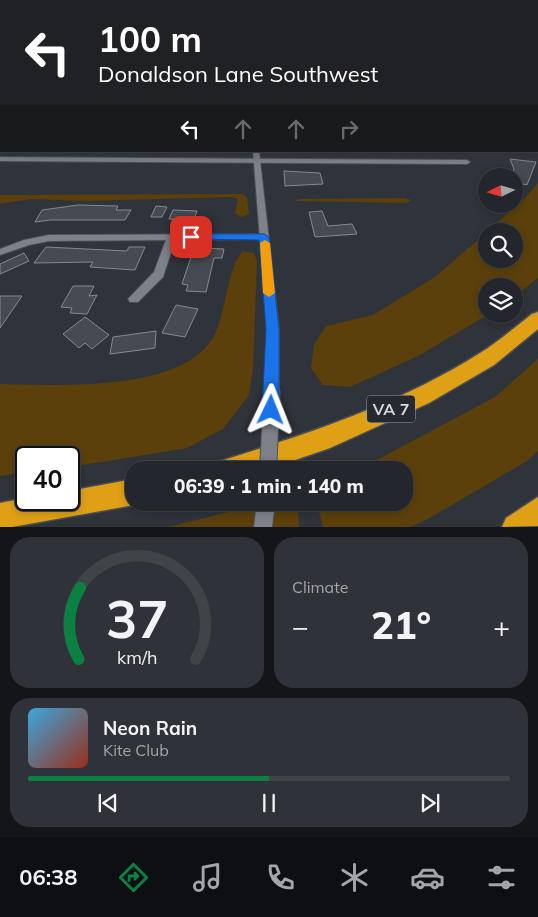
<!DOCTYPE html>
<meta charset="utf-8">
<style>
body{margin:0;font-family:Mulish,sans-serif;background:#2f3238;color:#f1f3f6;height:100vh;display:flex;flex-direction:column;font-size:19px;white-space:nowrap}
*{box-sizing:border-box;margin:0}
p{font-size:16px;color:#a3a5a9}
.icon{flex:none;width:28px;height:28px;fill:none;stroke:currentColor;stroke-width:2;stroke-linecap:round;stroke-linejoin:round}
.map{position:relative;height:527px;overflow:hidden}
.details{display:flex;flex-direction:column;gap:10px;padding:10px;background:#131518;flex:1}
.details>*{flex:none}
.hud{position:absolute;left:0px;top:0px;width:539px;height:152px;box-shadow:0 2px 8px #0003,0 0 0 1px #404348;background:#202124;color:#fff;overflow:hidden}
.needle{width:32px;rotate:265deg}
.tools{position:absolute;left:478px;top:168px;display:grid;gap:10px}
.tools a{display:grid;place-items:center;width:45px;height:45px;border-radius:50%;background:#23262c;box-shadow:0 2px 8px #0003,0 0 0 1px #404348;font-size:25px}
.speed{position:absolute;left:15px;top:446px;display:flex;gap:10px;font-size:25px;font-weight:700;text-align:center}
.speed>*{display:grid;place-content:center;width:65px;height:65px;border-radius:50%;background:#23262c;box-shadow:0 2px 8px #0003,0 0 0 1px #404348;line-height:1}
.speed .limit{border:2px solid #111;border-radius:8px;background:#fff;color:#111}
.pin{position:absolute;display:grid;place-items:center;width:42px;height:42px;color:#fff;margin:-21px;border-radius:10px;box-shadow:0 2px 8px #0006}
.me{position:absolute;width:55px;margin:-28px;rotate:2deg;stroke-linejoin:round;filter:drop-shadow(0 0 4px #0008)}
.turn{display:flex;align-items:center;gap:18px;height:105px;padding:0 15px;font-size:22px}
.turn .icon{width:65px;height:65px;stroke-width:2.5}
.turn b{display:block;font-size:35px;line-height:42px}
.lanes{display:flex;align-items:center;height:48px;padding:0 15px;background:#0003;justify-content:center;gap:25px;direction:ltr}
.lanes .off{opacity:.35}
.big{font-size:38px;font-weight:800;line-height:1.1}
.details .widget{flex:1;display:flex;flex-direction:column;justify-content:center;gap:8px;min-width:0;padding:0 18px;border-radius:20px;background:#2f3238}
.details .dial{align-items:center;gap:0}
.dial svg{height:130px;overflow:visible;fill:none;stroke:#404348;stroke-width:7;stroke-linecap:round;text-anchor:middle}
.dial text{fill:#f1f3f6;stroke:none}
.song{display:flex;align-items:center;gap:15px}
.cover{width:60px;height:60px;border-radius:8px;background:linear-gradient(135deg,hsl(200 70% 55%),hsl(10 70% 35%))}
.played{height:5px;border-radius:2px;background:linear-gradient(90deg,#0b8043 50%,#404348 50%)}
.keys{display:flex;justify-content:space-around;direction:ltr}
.heat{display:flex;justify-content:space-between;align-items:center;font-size:28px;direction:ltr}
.details .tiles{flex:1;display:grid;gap:10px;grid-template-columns:1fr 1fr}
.widget:last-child{grid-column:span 2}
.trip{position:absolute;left:125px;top:461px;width:288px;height:50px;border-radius:20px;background:#23262c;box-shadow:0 2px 8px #0003,0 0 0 1px #404348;font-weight:800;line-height:50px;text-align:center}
.dock{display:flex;height:80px;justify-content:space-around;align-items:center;background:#0e0f12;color:#a3a5a9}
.dock .icon{width:35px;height:35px}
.dock .active{color:#0b8043}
.dock b{font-size:22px;color:#f1f3f6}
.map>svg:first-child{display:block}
</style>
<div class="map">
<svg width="538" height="527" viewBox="0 0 538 527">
<rect width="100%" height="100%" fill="#2f333a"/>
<g fill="#5b400b">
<path d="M538,183V278L514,297V286H486V314H489L418,356L350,387L323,385L311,368L314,345L326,326L373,315L435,277L486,233V259H514V231H488L528,195Z"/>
<path d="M242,194L247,197L249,214L241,217L235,213L238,199L231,197L83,201L31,199L0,204V195Z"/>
<path d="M404,198L411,200L407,203L295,201L300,199Z"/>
<path d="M243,251L254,253L257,261L253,370L249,395L223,429L187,448L70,467L69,458H26V472L0,476V384C57,385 183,393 214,336C226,314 227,267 243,251Z"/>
<path d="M538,359V451L527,461L428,519L410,527H323L317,503L404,502V470H358L495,397Z"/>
<path d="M265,503H290L298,513L299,527H169Z"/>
</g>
<g fill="#464b52" stroke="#858a92">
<path d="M510,159L536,162L527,185L514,182V176H510L514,169Z"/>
<path d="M284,171L320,173L323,184L285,186Z"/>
<path d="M78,205L118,206L116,210H131L125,220H51L35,222L42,210Z"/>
<path d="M156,206L167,207L162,217H151Z"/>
<path d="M173,210L197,211L194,220L169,219Z"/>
<path d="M322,211L328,226L352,224L357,234L315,237L309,212Z"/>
<path d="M46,247L127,251L129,247H145L135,270L90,267L93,262L34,263Z"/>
<path d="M199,248L224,249L222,258H214L206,292L186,291L188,285L182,284L191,257H198Z"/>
<path d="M24,253L29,261L0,274V264Z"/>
<path d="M73,286H94L89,296L97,295L87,314L70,313L72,308L61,307Z"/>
<path d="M0,296H22L0,328Z"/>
<path d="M176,305L198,309L185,337L162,333Z"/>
<path d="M85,317L109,335L92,349L85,343L79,348L63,334Z"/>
<path d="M156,331L155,348L110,354L113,337Z"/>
</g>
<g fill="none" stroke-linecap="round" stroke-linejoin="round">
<g stroke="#4c5056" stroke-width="2">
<g id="minor">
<path d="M1,104V109L0,110V105Z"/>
<path d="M0,117L1,118V122L0,121Z"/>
<path d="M0,157L467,160L470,162L467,164L0,161Z"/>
<path d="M264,234L267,235L269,237L267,239L175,240L163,277L138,302H130L128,299L154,272L166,240L49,241L29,245L0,255V249L24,240L49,235Z"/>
</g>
</g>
<g stroke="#4c5056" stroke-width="2">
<g id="tertiary">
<path d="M253,151H259L279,329V390L277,395L272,396L267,395L265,390L267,329Z"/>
<path d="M257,502H275L272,527H254Z"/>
</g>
</g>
<g stroke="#4c5056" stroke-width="3">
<g id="motorway">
<path d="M538,312V329L494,365L429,403L330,448L266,470H218L221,461L230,458C316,431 403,402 480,353C498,342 515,327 532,314Z"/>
<path d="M134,479V502H139L134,505L12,527H0V503L26,498L69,500V491Z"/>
<path d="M538,497V526L502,527L506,518Z"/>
</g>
</g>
<use href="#minor" fill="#7d828a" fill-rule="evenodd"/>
<use href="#tertiary" fill="#7d828a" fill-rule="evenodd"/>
<use href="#motorway" fill="#dfa016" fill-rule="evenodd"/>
<g stroke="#4c5056" stroke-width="18" stroke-linecap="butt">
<path id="tertiary-bridge" d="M268,470L272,390"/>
</g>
<use href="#tertiary-bridge" stroke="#7d828a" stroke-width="16"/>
</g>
<linearGradient id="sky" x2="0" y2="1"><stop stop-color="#1a1c20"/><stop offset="0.56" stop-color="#475060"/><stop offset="1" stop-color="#475060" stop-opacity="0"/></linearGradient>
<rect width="538" height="167" fill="url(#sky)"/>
<path fill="#1a73e8" stroke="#114b97" d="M191,234H264L269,237L279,329V410L276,416L271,418L265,416L262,410L266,329L259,240L187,239V235Z"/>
<path fill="#f59e0b" d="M265,240L270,243L275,293L269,297L263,293L260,243Z"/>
<g text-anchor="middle" stroke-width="5" stroke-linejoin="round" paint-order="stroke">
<rect fill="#252930" stroke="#a0a4a9" stroke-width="1" x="367" y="395.5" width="48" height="27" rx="4"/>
<g font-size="16" font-weight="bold" fill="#d5d8dd">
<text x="391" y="415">VA 7</text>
</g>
</g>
</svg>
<div class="tools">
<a><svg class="needle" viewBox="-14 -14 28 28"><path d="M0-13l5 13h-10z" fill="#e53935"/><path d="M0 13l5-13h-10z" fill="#a3a5a9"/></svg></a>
<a><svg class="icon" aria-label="search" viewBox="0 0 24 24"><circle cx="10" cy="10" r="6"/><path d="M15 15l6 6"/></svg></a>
<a><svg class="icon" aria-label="layers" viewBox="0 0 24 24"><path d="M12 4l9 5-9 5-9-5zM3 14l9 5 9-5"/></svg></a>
</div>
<div class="speed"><div class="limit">40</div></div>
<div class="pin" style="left:191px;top:237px;background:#d93025"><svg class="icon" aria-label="arrive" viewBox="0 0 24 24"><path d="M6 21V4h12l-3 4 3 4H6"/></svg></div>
<svg class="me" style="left:271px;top:410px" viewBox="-20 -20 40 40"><path d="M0-17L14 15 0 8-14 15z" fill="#1a73e8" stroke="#fff" stroke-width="4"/></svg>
<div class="trip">06:39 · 1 min · 140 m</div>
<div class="hud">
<div class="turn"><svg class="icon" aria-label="left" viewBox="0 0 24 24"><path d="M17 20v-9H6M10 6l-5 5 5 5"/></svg><div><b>100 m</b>Donaldson Lane Southwest</div></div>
<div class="lanes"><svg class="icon" aria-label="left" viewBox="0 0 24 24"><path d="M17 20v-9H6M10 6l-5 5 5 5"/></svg><svg class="icon off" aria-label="ahead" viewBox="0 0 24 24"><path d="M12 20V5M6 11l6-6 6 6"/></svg><svg class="icon off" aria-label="ahead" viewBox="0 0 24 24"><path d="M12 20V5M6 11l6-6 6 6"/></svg><svg class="icon off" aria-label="right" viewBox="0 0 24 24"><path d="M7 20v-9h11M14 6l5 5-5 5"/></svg></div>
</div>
</div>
<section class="details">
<div class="tiles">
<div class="widget dial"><svg viewBox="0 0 100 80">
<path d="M14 69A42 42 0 1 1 86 69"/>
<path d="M14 69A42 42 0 0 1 15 25" stroke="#0b8043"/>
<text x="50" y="56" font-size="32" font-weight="700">37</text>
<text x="50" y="72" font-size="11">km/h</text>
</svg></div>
<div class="widget"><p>Climate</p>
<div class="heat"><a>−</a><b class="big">21°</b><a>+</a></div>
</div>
<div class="widget">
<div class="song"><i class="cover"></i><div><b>Neon Rain</b><p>Kite Club</p></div></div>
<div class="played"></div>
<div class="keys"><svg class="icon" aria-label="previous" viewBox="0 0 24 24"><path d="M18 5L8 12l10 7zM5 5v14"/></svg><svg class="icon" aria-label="pause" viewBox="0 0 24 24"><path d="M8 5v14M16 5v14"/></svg><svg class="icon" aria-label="next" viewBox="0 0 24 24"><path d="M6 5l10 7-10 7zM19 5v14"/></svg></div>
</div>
</div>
</section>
<nav class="dock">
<b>06:38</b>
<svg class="icon active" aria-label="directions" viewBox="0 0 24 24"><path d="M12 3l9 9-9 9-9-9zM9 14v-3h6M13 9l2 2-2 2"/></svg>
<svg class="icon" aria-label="music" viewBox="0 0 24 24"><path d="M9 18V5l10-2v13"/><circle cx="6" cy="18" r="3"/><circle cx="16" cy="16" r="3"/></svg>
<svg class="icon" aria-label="phone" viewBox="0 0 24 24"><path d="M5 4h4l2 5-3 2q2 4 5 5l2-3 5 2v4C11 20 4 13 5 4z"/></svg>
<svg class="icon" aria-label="climate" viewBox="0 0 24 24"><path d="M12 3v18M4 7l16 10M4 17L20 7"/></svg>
<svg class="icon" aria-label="car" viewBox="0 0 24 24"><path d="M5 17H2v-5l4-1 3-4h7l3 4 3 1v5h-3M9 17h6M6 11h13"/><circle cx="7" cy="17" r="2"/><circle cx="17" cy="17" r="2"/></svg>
<svg class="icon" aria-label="filters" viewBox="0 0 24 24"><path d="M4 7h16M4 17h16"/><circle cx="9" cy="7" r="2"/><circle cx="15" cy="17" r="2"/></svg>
</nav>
